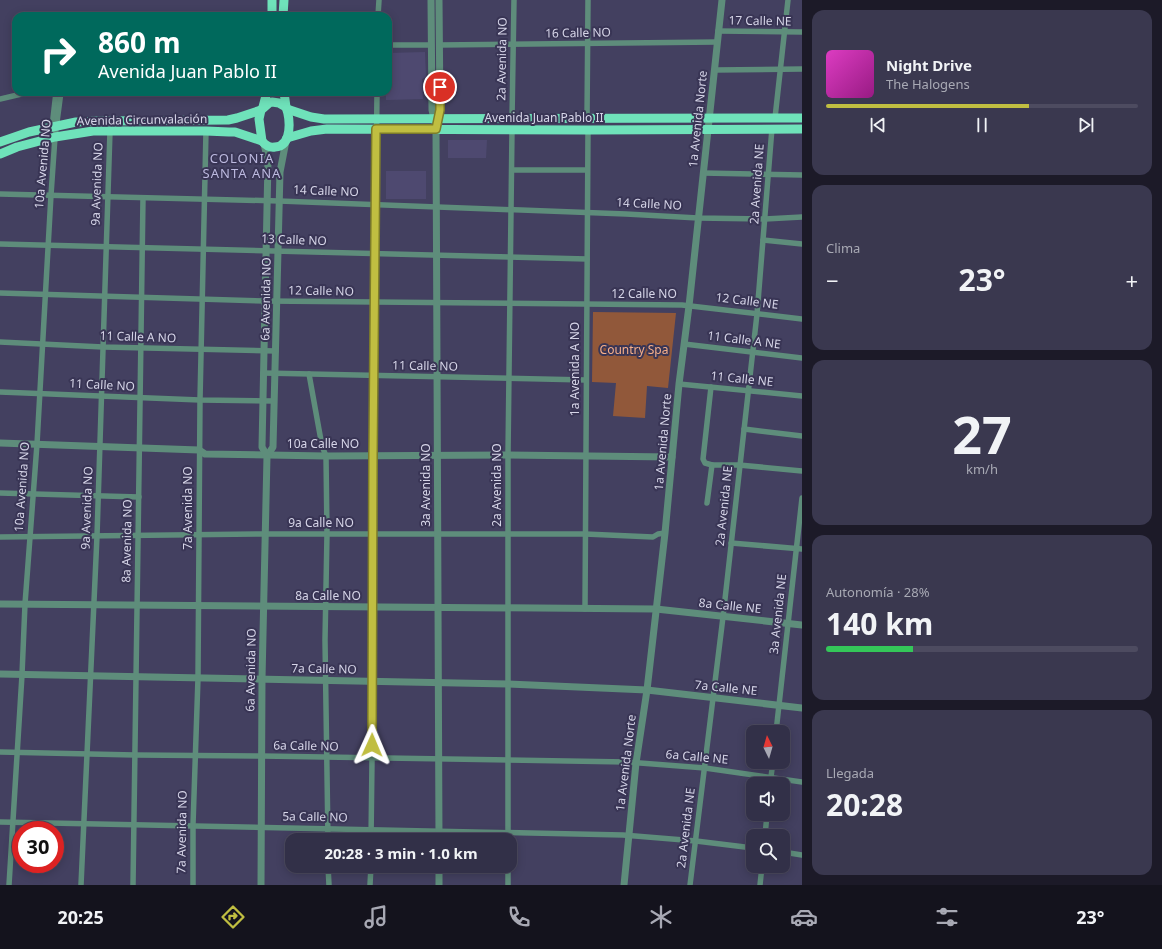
<!DOCTYPE html>
<html lang="es">
<meta charset="utf-8">
<style>
body{margin:0;font-family:"Noto Sans",sans-serif;background:#3a384f;color:#f1f3f6;height:100vh;display:flex;flex-direction:column;font-size:15px;white-space:nowrap}
*{box-sizing:border-box;margin:0}
p{font-size:13px;color:#a8a9b4}
.icon{flex:none;width:22px;height:22px;fill:none;stroke:currentColor;stroke-width:2;stroke-linecap:round;stroke-linejoin:round}
.map{position:relative;flex:1;overflow:hidden}
.sheet{display:flex;flex-direction:column;gap:10px;padding:10px;background:#1c1a28;width:360px}
.sheet>*{flex:none}
.top-card{position:absolute;left:12px;top:12px;width:380px;height:84px;border-radius:12px;box-shadow:0 2px 10px #0003,0 0 0 1px #4d4b60;background:#00695c;color:#fff;overflow:hidden}
.needle{width:26px;rotate:355deg}
.controls{position:absolute;left:746px;top:725px;display:grid;gap:8px}
.controls a{display:grid;place-items:center;width:44px;height:44px;border-radius:8px;background:#323048;box-shadow:0 2px 10px #0003,0 0 0 1px #4d4b60;font-size:20px}
.speed{position:absolute;left:12px;top:821px;display:flex;gap:8px;font-size:20px;font-weight:700;text-align:center}
.speed>*{display:grid;place-content:center;width:52px;height:52px;border-radius:50%;background:#323048;box-shadow:0 2px 10px #0003,0 0 0 1px #4d4b60;line-height:1}
.speed .limit{border:6px solid #d22;background:#fff;color:#111}
.pin{position:absolute;display:grid;place-items:center;width:34px;height:34px;color:#fff;margin:-17px;border:2px solid #fff;border-radius:50%;box-shadow:0 1px 4px #0007}
.me{position:absolute;width:44px;margin:-22px;rotate:1deg;stroke-linejoin:round;filter:drop-shadow(0 0 3px #0008)}
.turn{display:flex;align-items:center;gap:14px;height:84px;padding:0 20px;font-size:18px}
.turn .icon{width:52px;height:52px;stroke-width:2.5}
.turn b{display:block;font-size:28px;line-height:34px}
.big{font-size:30px;font-weight:700;line-height:1.1}
.sheet .widget{flex:1;display:flex;flex-direction:column;justify-content:center;gap:6px;min-width:0;padding:0 14px;border-radius:12px;background:#3a384f}
.sheet .dial{align-items:center;gap:0}
.dial b{font-size:52px;line-height:1}
.song{display:flex;align-items:center;gap:12px}
.cover{width:48px;height:48px;border-radius:6px;background:linear-gradient(135deg,hsl(310 70% 55%),hsl(310 70% 35%))}
.played{height:4px;border-radius:2px;background:linear-gradient(90deg,#c0be41 65%,#4d4b60 65%)}
.keys{display:flex;justify-content:space-around;direction:ltr}
.heat{display:flex;justify-content:space-between;align-items:center;font-size:22px;direction:ltr}
.charge{height:6px;border-radius:3px;background:linear-gradient(90deg,#34c759 28%,#4d4b60 0)}
.trip{position:absolute;left:285px;top:833px;width:232px;height:40px;border-radius:12px;background:#323048;box-shadow:0 2px 10px #0003,0 0 0 1px #4d4b60;font-weight:700;line-height:40px;text-align:center}
.tabs{display:flex;height:64px;justify-content:space-around;align-items:center;background:#14131d;color:#a8a9b4}
.tabs .icon{width:28px;height:28px}
.tabs .active{color:#c0be41}
.tabs b{font-size:18px;color:#f1f3f6}
main{display:flex;flex:1;min-height:0}
.map>svg:first-child{display:block}
</style>
<main>
<div class="map">
<svg width="802" height="885" viewBox="0 0 802 885">
<rect width="100%" height="100%" fill="#434060"/>
<g fill="#4e4970">
<path d="M425,52L426,77L422,79L423,99L386,100V92H388V53Z"/>
<path d="M448,140H487L486,158H448Z"/>
<rect x="386" y="171" width="40" height="28"/>
</g>
<path fill="#91583a" d="M593,312L676,313L668,388L647,386L645,418L613,416L616,383L592,382Z"/>
<g fill="none" stroke-linecap="round" stroke-linejoin="round">
<g stroke="#5e8d7b" stroke-width="5.5">
<path d="M378,16L379,0"/>
<path d="M718,31L802,32"/>
<path d="M388,45H431"/>
<path d="M439,45L717,42"/>
<path d="M715,70L802,69"/>
<path d="M0,99L30,92"/>
<path d="M775,118L788,0"/>
<path d="M512,119L514,0"/>
<path d="M587,119L588,0"/>
<path d="M52,127L56,92"/>
<path d="M512,170H587"/>
<path d="M703,173L802,175"/>
<path d="M0,194L279,201L626,214L698,218L765,219L802,217"/>
<path d="M763,240L802,244"/>
<path d="M0,244L587,259"/>
<path d="M0,293L266,301L682,305L802,319"/>
<path d="M0,342L103,347L276,351"/>
<path d="M684,344L802,358"/>
<path d="M263,373L586,380"/>
<path d="M309,374L322,446L326,456L327,534L325,640L328,840"/>
<path d="M679,384L802,396"/>
<path d="M711,387L703,459L705,463L712,465H739L802,471"/>
<path d="M0,392L200,400L274,401"/>
<path d="M744,429L802,436"/>
<path d="M0,493L139,497"/>
<path d="M707,503L712,465"/>
<path d="M0,537L265,534H585L653,537L658,534L665,533"/>
<path d="M731,543L802,549"/>
<path d="M585,609L588,130"/>
<path d="M776,732L802,498"/>
<path d="M0,752L135,755L262,756L627,762L705,768L802,782"/>
<path d="M770,784L773,762"/>
<path d="M0,822L623,835L696,841L753,848"/>
<path d="M765,836L767,814"/>
<path d="M371,840L373,681L372,607L373,455L377,92"/>
<path d="M508,840V455L512,130"/>
<path d="M783,852L802,855"/>
<path d="M328,866L329,885"/>
<path d="M9,885L22,675L25,604L37,444L51,195L55,137L61,92"/>
<path d="M81,885L97,536L110,131"/>
<path d="M133,885L143,198"/>
<path d="M193,885V825L198,678L200,400L206,131"/>
<path d="M370,885L371,866"/>
<path d="M508,885V866"/>
<path d="M690,885L723,617L757,314L772,128"/>
<path d="M760,885L762,866"/>
</g>
<g stroke="#5e8d7b" stroke-width="7">
<path d="M431,0L432,110L435,123"/>
<path d="M0,443L199,450L205,454L326,456L508,455L672,457"/>
<path d="M267,456L273,447L280,172L286,141"/>
<path d="M0,604L656,609L802,625"/>
<path d="M0,674L508,684L647,690L802,708"/>
<path d="M439,840L436,129L440,110L439,0"/>
<path d="M439,866V885"/>
<path d="M261,885L262,679L267,456L262,447L268,161L264,144"/>
<path d="M624,885L636,763L647,690L665,533L679,384L689,306L722,0"/>
</g>
<g stroke="#6fe2ba" stroke-width="9">
<path d="M272,16V0"/>
<path d="M283,16L284,0"/>
<path d="M284,92L286,107"/>
<path d="M272,102L279,103L286,107C290,118 293,146 275,147C270,148 265,145 262,141L259,119L261,110L269,103Z"/>
<path d="M263,107L267,92"/>
<path d="M287,109L311,117L324,119L802,118"/>
<path d="M287,138L311,131L327,129L588,130L802,129"/>
<path d="M0,142L29,132L76,122L100,121L228,120L237,118L261,110"/>
<path d="M0,154L17,147L55,137L93,131H206L229,132H235L262,141"/>
</g>
</g>
<g fill="none" stroke-linecap="round" stroke-linejoin="round">
<g stroke="#7d7c2a" stroke-width="10">
<path id="route" d="M372,745L373,455L376,129H436L440,110V87"/>
</g>
<use href="#route" stroke="#c0be41" stroke-width="7"/>
</g>
<g text-anchor="middle" stroke-width="4" stroke-linejoin="round" paint-order="stroke">
<g font-size="12" fill="#d6d5e8" stroke="#393555">
<text transform="translate(760 21) rotate(1)" y="4">17 Calle NE</text>
<text transform="translate(578 33) rotate(-1)" y="4">16 Calle NO</text>
<text transform="translate(502 59) rotate(-89)" y="4">2a Avenida NO</text>
<text x="544" y="122">Avenida Juan Pablo II</text>
<text transform="translate(698 119) rotate(-84)" y="4">1a Avenida Norte</text>
<text transform="translate(142 120) rotate(-1)" y="4">Avenida Circunvalación</text>
<text transform="translate(43 164) rotate(-85)" y="4">10a Avenida NO</text>
<text transform="translate(97 184) rotate(-88)" y="4">9a Avenida NO</text>
<text transform="translate(757 184) rotate(-86)" y="4">2a Avenida NE</text>
<text transform="translate(326 191) rotate(2)" y="4">14 Calle NO</text>
<text transform="translate(649 204) rotate(3)" y="4">14 Calle NO</text>
<text transform="translate(294 240) rotate(2)" y="4">13 Calle NO</text>
<text transform="translate(321 291) rotate(1)" y="4">12 Calle NO</text>
<text x="644" y="298">12 Calle NO</text>
<text transform="translate(266 299) rotate(-89)" y="4">6a Avenida NO</text>
<text transform="translate(747 301) rotate(7)" y="4">12 Calle NE</text>
<text transform="translate(138 337) rotate(2)" y="4">11 Calle A NO</text>
<text transform="translate(744 340) rotate(7)" y="4">11 Calle A NE</text>
<text transform="translate(425 366) rotate(1)" y="4">11 Calle NO</text>
<text transform="translate(575 369) rotate(-90)" y="4">1a Avenida A NO</text>
<text transform="translate(742 379) rotate(6)" y="4">11 Calle NE</text>
<text transform="translate(102 385) rotate(3)" y="4">11 Calle NO</text>
<text transform="translate(663 442) rotate(-85)" y="4">1a Avenida Norte</text>
<text x="323" y="448">10a Calle NO</text>
<text transform="translate(426 485) rotate(-90)" y="4">3a Avenida NO</text>
<text transform="translate(497 485) rotate(-90)" y="4">2a Avenida NO</text>
<text transform="translate(22 487) rotate(-86)" y="4">10a Avenida NO</text>
<text transform="translate(724 506) rotate(-84)" y="4">2a Avenida NE</text>
<text transform="translate(87 508) rotate(-88)" y="4">9a Avenida NO</text>
<text transform="translate(188 508) rotate(-90)" y="4">7a Avenida NO</text>
<text x="321" y="527">9a Calle NO</text>
<text transform="translate(127 541) rotate(-89)" y="4">8a Avenida NO</text>
<text x="328" y="600">8a Calle NO</text>
<text transform="translate(730 606) rotate(6)" y="4">8a Calle NE</text>
<text transform="translate(778 614) rotate(-84)" y="4">3a Avenida NE</text>
<text transform="translate(324 669) rotate(1)" y="4">7a Calle NO</text>
<text transform="translate(251 670) rotate(-89)" y="4">6a Avenida NO</text>
<text transform="translate(726 688) rotate(6)" y="4">7a Calle NE</text>
<text transform="translate(306 746) rotate(1)" y="4">6a Calle NO</text>
<text transform="translate(697 757) rotate(5)" y="4">6a Calle NE</text>
<text transform="translate(626 763) rotate(-83)" y="4">1a Avenida Norte</text>
<text transform="translate(315 817) rotate(1)" y="4">5a Calle NO</text>
<text transform="translate(686 828) rotate(-83)" y="4">2a Avenida NE</text>
<text transform="translate(182 832) rotate(-89)" y="4">7a Avenida NO</text>
</g>
<g font-size="12" fill="#f5af8a" stroke="#393555">
<text x="634" y="354">Country Spa</text>
</g>
<g font-size="13" letter-spacing="1" fill="#bcb9df" stroke="#393555">
<text x="242" y="163">COLONIA<tspan x="242" dy="15">SANTA ANA</tspan></text>
</g>
</g>
</svg>
<div class="controls">
<a><svg class="needle" viewBox="-14 -14 28 28"><path d="M0-13l5 13h-10z" fill="#e53935"/><path d="M0 13l5-13h-10z" fill="#a8a9b4"/></svg></a>
<a><svg class="icon" aria-label="sound" viewBox="0 0 24 24"><path d="M4 9h4l5-4v14l-5-4H4zM17 9q2 3 0 6"/></svg></a>
<a><svg class="icon" aria-label="search" viewBox="0 0 24 24"><circle cx="10" cy="10" r="6"/><path d="M15 15l6 6"/></svg></a>
</div>
<div class="speed"><div class="limit">30</div></div>
<div class="pin" style="left:440px;top:87px;background:#d93025"><svg class="icon" aria-label="arrive" viewBox="0 0 24 24"><path d="M6 21V4h12l-3 4 3 4H6"/></svg></div>
<svg class="me" style="left:372px;top:745px" viewBox="-20 -20 40 40"><path d="M0-17L14 15 0 8-14 15z" fill="#c0be41" stroke="#fff" stroke-width="4"/></svg>
<div class="trip">20:28 · 3 min · 1.0 km</div>
<div class="top-card">
<div class="turn"><svg class="icon" aria-label="right" viewBox="0 0 24 24"><path d="M7 20v-9h11M14 6l5 5-5 5"/></svg><div><b>860 m</b>Avenida Juan Pablo II</div></div>
</div>
</div>
<section class="sheet">
<div class="widget">
<div class="song"><i class="cover"></i><div><b>Night Drive</b><p>The Halogens</p></div></div>
<div class="played"></div>
<div class="keys"><svg class="icon" aria-label="previous" viewBox="0 0 24 24"><path d="M18 5L8 12l10 7zM5 5v14"/></svg><svg class="icon" aria-label="pause" viewBox="0 0 24 24"><path d="M8 5v14M16 5v14"/></svg><svg class="icon" aria-label="next" viewBox="0 0 24 24"><path d="M6 5l10 7-10 7zM19 5v14"/></svg></div>
</div>
<div class="widget"><p>Clima</p>
<div class="heat"><a>−</a><b class="big">23°</b><a>+</a></div>
</div>
<div class="widget dial"><b>27</b><p>km/h</p></div>
<div class="widget"><p>Autonomía · 28%</p><b class="big">140 km</b><div class="charge"></div></div>
<div class="widget"><p>Llegada</p><b class="big">20:28</b></div>
</section>
</main>
<nav class="tabs">
<b>20:25</b>
<svg class="icon active" aria-label="directions" viewBox="0 0 24 24"><path d="M12 3l9 9-9 9-9-9zM9 14v-3h6M13 9l2 2-2 2"/></svg>
<svg class="icon" aria-label="music" viewBox="0 0 24 24"><path d="M9 18V5l10-2v13"/><circle cx="6" cy="18" r="3"/><circle cx="16" cy="16" r="3"/></svg>
<svg class="icon" aria-label="phone" viewBox="0 0 24 24"><path d="M5 4h4l2 5-3 2q2 4 5 5l2-3 5 2v4C11 20 4 13 5 4z"/></svg>
<svg class="icon" aria-label="climate" viewBox="0 0 24 24"><path d="M12 3v18M4 7l16 10M4 17L20 7"/></svg>
<svg class="icon" aria-label="car" viewBox="0 0 24 24"><path d="M5 17H2v-5l4-1 3-4h7l3 4 3 1v5h-3M9 17h6M6 11h13"/><circle cx="7" cy="17" r="2"/><circle cx="17" cy="17" r="2"/></svg>
<svg class="icon" aria-label="filters" viewBox="0 0 24 24"><path d="M4 7h16M4 17h16"/><circle cx="9" cy="7" r="2"/><circle cx="15" cy="17" r="2"/></svg>
<b>23°</b>
</nav>
